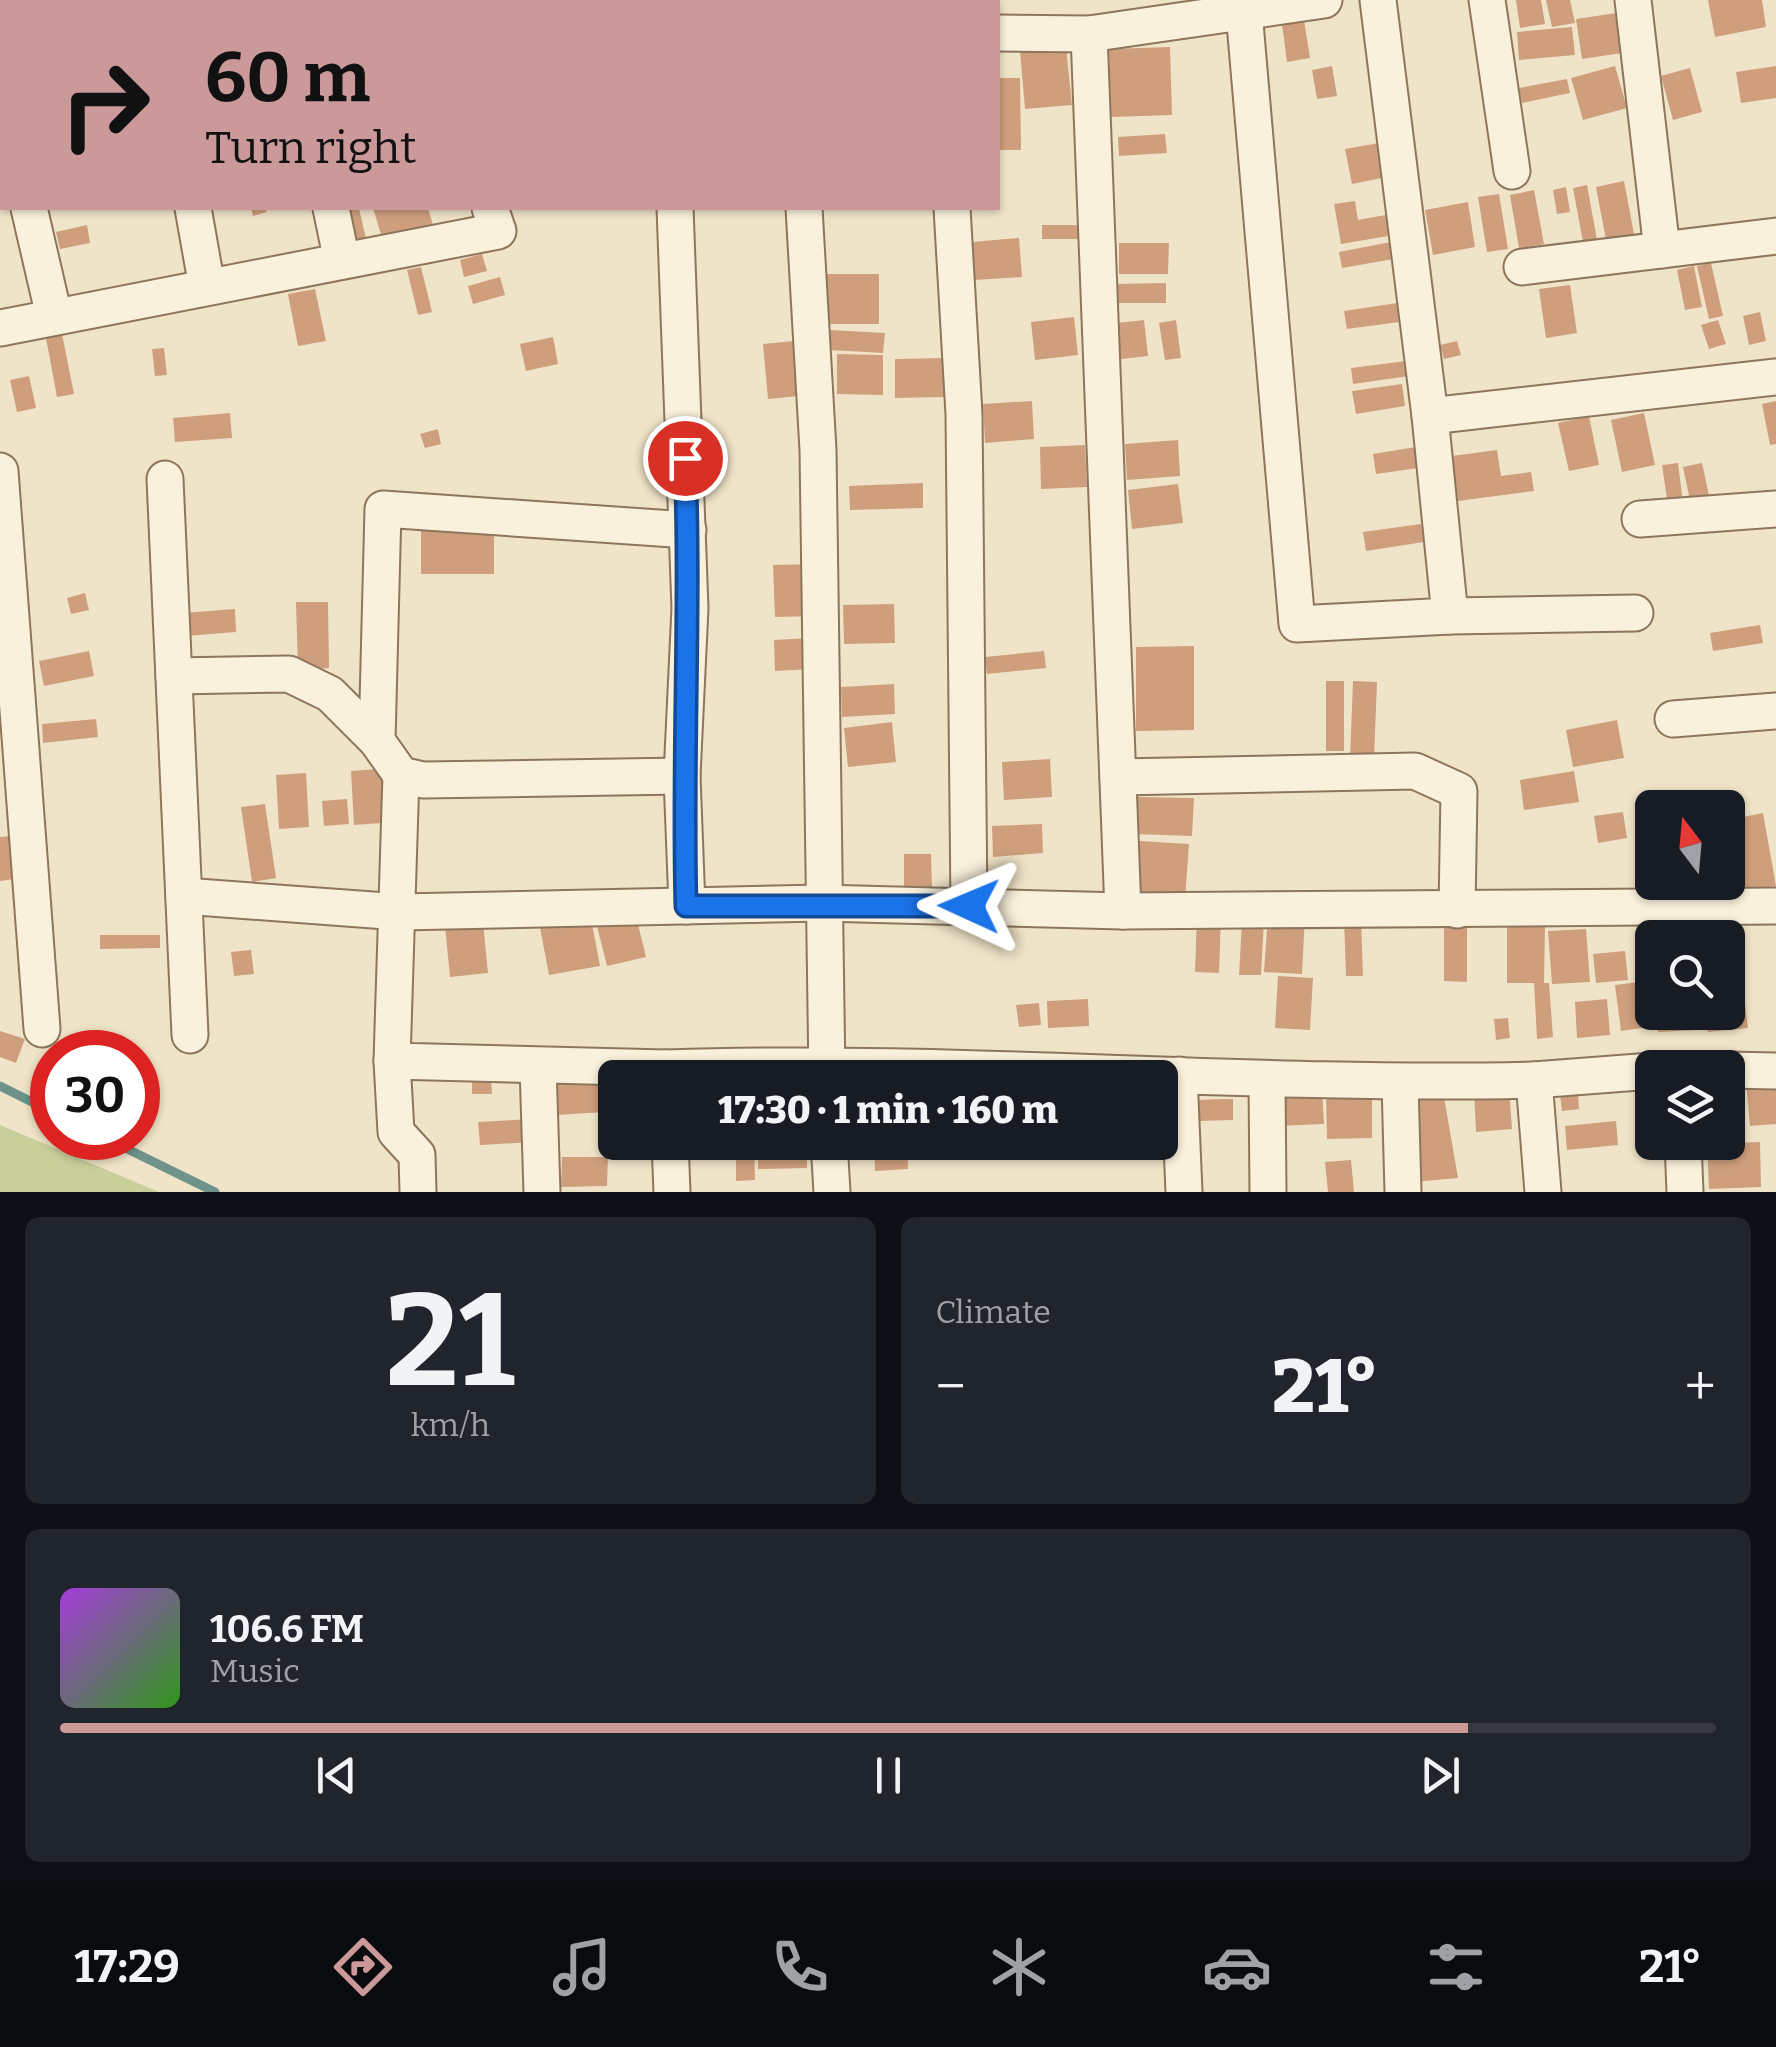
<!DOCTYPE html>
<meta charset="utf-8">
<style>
body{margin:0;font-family:Bitter,serif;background:#20242c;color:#f1f3f6;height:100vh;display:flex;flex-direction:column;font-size:38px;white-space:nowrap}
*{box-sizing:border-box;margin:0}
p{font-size:32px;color:#9ea1a6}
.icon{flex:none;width:55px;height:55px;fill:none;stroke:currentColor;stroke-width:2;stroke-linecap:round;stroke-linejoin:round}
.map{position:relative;height:1192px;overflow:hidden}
.sheet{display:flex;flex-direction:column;gap:25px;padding:25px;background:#0d0f14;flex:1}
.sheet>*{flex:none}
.top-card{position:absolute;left:0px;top:0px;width:1000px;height:210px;box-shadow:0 2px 8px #0004;background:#cc999b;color:#111;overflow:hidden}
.needle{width:65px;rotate:344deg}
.fabs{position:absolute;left:1635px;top:790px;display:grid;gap:20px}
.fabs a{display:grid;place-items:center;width:110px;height:110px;border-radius:15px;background:#171b24;box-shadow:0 2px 8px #0004;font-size:50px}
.speed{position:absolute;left:30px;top:1030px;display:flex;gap:20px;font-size:50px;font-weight:700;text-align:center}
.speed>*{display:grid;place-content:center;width:130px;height:130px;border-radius:50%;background:#171b24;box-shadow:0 2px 8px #0004;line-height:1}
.speed .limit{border:15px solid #d22;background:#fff;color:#111}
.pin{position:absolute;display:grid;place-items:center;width:85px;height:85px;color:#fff;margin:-42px;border:5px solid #fff;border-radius:50%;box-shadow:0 2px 10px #0007}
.me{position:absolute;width:110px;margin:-55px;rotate:271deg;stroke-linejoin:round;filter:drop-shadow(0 0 8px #0008)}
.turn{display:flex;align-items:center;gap:35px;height:210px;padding:0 40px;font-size:45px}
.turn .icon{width:130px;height:130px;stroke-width:2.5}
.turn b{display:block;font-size:70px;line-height:85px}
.big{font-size:75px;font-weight:800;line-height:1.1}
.sheet .widget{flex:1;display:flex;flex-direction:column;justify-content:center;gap:15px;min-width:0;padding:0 35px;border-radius:15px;background:#20242c}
.sheet .dial{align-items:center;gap:0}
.dial b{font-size:130px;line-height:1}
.song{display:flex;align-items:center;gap:30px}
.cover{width:120px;height:120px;border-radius:15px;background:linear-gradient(135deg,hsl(280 70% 55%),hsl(110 70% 35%))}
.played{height:10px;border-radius:5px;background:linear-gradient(90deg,#cc999b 85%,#363941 85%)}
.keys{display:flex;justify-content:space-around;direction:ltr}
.heat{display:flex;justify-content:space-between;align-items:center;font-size:55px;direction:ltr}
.sheet .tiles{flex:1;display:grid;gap:25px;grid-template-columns:1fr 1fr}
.widget:last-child{grid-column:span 2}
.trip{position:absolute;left:598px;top:1060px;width:580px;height:100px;border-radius:15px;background:#171b24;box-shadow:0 2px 8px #0004;font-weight:800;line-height:100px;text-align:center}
.tab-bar{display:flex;height:160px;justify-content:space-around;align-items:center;background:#090b0e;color:#9ea1a6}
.tab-bar .icon{width:70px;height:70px}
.tab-bar .current{color:#cc999b}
.tab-bar b{font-size:45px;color:#f1f3f6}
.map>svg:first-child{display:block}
</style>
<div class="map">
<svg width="1776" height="1192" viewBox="0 0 1776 1192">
<rect width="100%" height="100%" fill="#f0e4c8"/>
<path fill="#c9cf9b" d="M0,1125L159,1192H0Z"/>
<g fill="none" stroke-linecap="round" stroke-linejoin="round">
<g stroke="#6f938a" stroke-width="9">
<path d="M0,1086L52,1112"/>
<path d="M105,1138L215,1192"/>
</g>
</g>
<g fill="#cf9f7d">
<path d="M1516,0H1541L1545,24L1520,28Z"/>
<path d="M1546,0H1570L1575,23L1552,27Z"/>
<path d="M1708,0H1762L1766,27L1715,37Z"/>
<path d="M1623,12L1629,52L1582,59L1576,19Z"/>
<path d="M1304,20L1310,58L1287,62L1282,24Z"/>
<path d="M1572,27L1575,55L1519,60L1517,32Z"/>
<path d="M1066,47L1072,105L1025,109L1020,51Z"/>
<path d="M1170,47L1172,115L1111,117L1109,49Z"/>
<path d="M1332,66L1337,96L1317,99L1312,70Z"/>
<path d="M1615,66L1627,108L1583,120L1571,78Z"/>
<path d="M1776,66V98L1741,103L1736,72Z"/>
<path d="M1690,68L1702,112L1673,120L1661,76Z"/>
<path d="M998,78H1020L1021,150H998Z"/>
<path d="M1567,79L1570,93L1522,103L1519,88Z"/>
<path d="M1165,134L1167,153L1119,156L1118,137Z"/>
<path d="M1390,141L1397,175L1352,184L1345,149Z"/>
<path d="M1624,181L1634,234L1606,240L1596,187Z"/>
<path d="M1587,185L1597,240L1583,242L1573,188Z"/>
<path d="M1566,187L1570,212L1557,214L1553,190Z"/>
<path d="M1534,190L1544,244L1519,248L1510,195Z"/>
<path d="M1499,194L1508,249L1487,252L1478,197Z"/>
<path d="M1355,201L1358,220L1391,214L1394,235L1341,244L1334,204Z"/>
<path d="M1468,202L1475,247L1433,255L1425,210Z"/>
<path d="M251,208H265L267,212L253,216Z"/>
<path d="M342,208H359L366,239L350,243Z"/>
<path d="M373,208H428L435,232L385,247Z"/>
<path d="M87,225L90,243L60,249L56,232Z"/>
<rect x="1042" y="225" width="36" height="14"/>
<path d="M1019,238L1022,277L975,280L972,242Z"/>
<path d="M1391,242L1394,259L1342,268L1339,252Z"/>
<path d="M1119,243H1169L1168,274H1119Z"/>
<path d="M482,254L487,271L464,277L460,260Z"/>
<path d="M1711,263L1723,316L1709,319L1697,266Z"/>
<path d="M1694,266L1702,307L1685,310L1677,270Z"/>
<path d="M421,267L432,312L418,315L407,270Z"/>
<path d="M827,274H879V324H828Z"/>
<path d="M500,277L505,295L473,304L468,286Z"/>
<path d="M1166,283V303H1113L1112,284Z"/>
<path d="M1570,285L1577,333L1546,338L1539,289Z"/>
<path d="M315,289L326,341L298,346L288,294Z"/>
<path d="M1404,302L1407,321L1347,329L1344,311Z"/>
<path d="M1760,312L1766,341L1749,345L1743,316Z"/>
<path d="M1074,317L1078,355L1035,360L1031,322Z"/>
<path d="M1144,320L1148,356L1121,359L1117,323Z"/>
<path d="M1176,320L1181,358L1165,360L1159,323Z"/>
<path d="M1718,320L1726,344L1709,349L1701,325Z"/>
<path d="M830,330L885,333L883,353L829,350Z"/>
<path d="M62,334L74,394L57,397L46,338Z"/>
<path d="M553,337L558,364L526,371L520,344Z"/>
<path d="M804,340L809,395L768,399L763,344Z"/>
<path d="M1457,341L1461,355L1444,359L1440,345Z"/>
<path d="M164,348L167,375L155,376L152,349Z"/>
<path d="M837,354L883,355V395L837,394Z"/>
<path d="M945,358L946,397L895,398V359Z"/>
<path d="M1406,361L1409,376L1353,384L1351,368Z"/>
<path d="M29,376L36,408L17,412L10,380Z"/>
<path d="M1402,384L1405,406L1356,414L1352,391Z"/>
<path d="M1032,401L1034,439L985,443L983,404Z"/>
<path d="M1776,401V444L1770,445L1762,404Z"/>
<path d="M230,413L232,438L175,442L173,418Z"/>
<path d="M1644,413L1655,465L1622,472L1611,420Z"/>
<path d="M1589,416L1599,465L1569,471L1558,423Z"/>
<path d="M438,429L441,444L425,448L420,434Z"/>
<path d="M1178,440L1180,476L1127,480L1125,444Z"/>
<path d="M1085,445L1087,487L1041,489L1040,447Z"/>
<path d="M1422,446L1425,467L1376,474L1373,454Z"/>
<path d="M1497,450L1501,476L1531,472L1534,491L1458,501L1452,456Z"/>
<path d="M1678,463L1683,503L1668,506L1662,465Z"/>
<path d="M1702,463L1710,500L1691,505L1683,467Z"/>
<path d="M923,483V508L850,510L849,486Z"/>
<path d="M1178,484L1183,523L1132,529L1128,490Z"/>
<path d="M1421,524L1424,542L1366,551L1363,532Z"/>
<rect x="421" y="530" width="73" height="44"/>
<path d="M817,564L818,616L775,617L773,565Z"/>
<path d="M85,593L89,610L71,614L67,598Z"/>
<path d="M296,602H328L329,668L298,670Z"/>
<path d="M894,604L895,643L844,644L843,605Z"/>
<path d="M235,609L236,632L185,636L184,613Z"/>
<path d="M1760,625L1763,643L1713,651L1710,633Z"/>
<path d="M811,638L812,669L775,671L774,640Z"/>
<path d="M1194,646V730L1136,731V647Z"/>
<path d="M89,651L94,676L44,686L39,661Z"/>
<path d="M1044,651L1046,668L987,674L985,657Z"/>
<rect x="1326" y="681" width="18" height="70"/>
<path d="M1353,681L1377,682L1374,759L1350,758Z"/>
<path d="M894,684L895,714L842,717L841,687Z"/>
<path d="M96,719L98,737L43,743L42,724Z"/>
<path d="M1617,720L1624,758L1573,767L1566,730Z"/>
<path d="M892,722L896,762L848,767L844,728Z"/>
<path d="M1050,759L1052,797L1004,800L1002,762Z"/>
<path d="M392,768L395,822L354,825L351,771Z"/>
<path d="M1574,771L1579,802L1524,810L1520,780Z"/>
<path d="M306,773L309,827L279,829L276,775Z"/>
<path d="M1136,797L1194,798L1192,836L1135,834Z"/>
<path d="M347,799L349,824L324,826L322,801Z"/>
<path d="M265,804L276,878L252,882L241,807Z"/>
<path d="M1623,812L1627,838L1598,843L1594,816Z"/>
<path d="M1763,813L1776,886L1724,896L1728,820Z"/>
<path d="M1042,824L1043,853L993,857L992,826Z"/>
<path d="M9,836L15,879L0,881V837Z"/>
<path d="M1140,841L1189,844L1185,900L1136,897Z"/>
<path d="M904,854H931L932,890H904Z"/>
<path d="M1675,882H1693L1694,893L1676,895Z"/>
<path d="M590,913L600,966L549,975L539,922Z"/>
<path d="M1197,915L1221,916L1219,973L1195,972Z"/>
<path d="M1268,915L1305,917L1302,974L1264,972Z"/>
<path d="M636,916L646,957L607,966L597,926Z"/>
<path d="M1361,918L1363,976H1346L1344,919Z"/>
<path d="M1242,920L1264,921L1261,975H1239Z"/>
<path d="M1444,921H1467V982L1444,981Z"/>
<path d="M483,922L488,973L450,977L445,926Z"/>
<path d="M1507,926H1545L1544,983H1549L1553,1037L1537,1039L1534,983H1507Z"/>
<path d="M1586,929L1590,982L1552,984L1548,931Z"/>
<path d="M100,935H160V948L100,949Z"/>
<path d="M251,950L254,974L234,976L231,952Z"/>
<path d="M1625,951L1628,980L1596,983L1593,954Z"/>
<path d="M1741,969L1748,1028L1708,1032L1705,1012H1728V971Z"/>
<path d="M1278,976L1313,978L1310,1030L1275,1028Z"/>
<path d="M1648,981L1654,1026L1621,1031L1615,985Z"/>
<path d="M1088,999L1089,1026L1048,1028L1047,1001Z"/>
<path d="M1607,999L1610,1035L1577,1038L1575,1002Z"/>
<path d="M1039,1003L1041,1025L1019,1027L1016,1005Z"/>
<path d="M1657,1012H1698L1699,1030L1658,1032Z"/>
<path d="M1508,1018L1510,1038L1496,1040L1494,1019Z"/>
<path d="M0,1031L25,1039L16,1063L0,1057Z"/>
<path d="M603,1075L605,1112L557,1115L555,1078Z"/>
<path d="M1776,1079V1124L1750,1126L1746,1081Z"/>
<path d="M472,1080H491L492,1094H472Z"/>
<path d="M1509,1088L1512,1129L1476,1132L1474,1091Z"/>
<path d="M1322,1089L1324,1124L1279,1126L1277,1092Z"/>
<path d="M1372,1093V1138L1327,1139L1326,1094Z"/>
<path d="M1578,1093L1579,1109L1562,1111L1560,1095Z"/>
<path d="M1444,1097L1458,1178L1413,1182L1408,1099Z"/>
<path d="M1222,1099H1233V1120L1199,1121L1198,1100Z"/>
<path d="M1160,1102H1169L1168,1148L1100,1147V1142H1160Z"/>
<path d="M532,1119L533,1142L480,1145L478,1122Z"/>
<path d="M1616,1121L1618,1145L1567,1150L1565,1126Z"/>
<path d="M728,1142H754L755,1180L736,1181V1156H728Z"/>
<path d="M874,1142H907L908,1169L875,1171Z"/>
<path d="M1760,1142L1761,1187L1709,1189L1707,1144Z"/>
<path d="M807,1148V1168L758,1169V1149Z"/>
<path d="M562,1157H608L607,1186L561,1187Z"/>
<path d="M1351,1160L1354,1192H1328L1325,1162Z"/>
</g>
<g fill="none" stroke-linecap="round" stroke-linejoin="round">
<g stroke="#8d765c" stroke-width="39">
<g id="street">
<path d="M420,0L421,2"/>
<path d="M578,0L579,2"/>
<path d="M718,0V2"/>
<path d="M1243,0L1297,624L1450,616L1430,416L1378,0"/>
<path d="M1487,0L1512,171"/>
<path d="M1633,0L1662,250"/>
<path d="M691,2V0"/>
<path d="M998,33L1089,34L1324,0"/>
<path d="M1089,34L1123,911"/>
<path d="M0,52L2,68"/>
<path d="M29,208L54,316"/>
<path d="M193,208L207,287"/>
<path d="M331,208L342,261"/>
<path d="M675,208L690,608L682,776L687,906"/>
<path d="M804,208L818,450L827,1078"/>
<path d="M952,208L964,414L969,905"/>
<path d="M1522,267L1776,236"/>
<path d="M0,328L498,231L490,208"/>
<path d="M1430,416L1776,377"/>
<path d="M0,471L42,1029"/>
<path d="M165,479L190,1035"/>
<path d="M1640,519L1776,509"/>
<path d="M1450,616L1635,613"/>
<path d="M174,676L289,674L330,694L377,741"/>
<path d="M1673,719L1776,711"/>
<path d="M401,775L392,1061L666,1068"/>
<path d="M682,776L423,780L401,775L377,741L383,509L688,530"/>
<path d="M1118,777L1415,771L1459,791L1457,910"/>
<path d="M184,896L400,912L822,903L1123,911L1776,906"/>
<path d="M392,1061L396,1132L417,1155L418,1192"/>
<path d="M538,1066L542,1192"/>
<path d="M1728,1070L1776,1071"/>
<path d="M1179,1075L1184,1192"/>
<path d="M667,1078L666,1068C956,1058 1244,1087 1534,1080L1543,1192"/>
<path d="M1267,1080L1268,1192"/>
<path d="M1534,1080L1652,1071"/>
<path d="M1400,1083L1403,1192"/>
<path d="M670,1142L672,1192"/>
<path d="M829,1142L832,1192"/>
<path d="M1683,1142L1685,1192"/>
</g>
</g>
<use href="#street" stroke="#faf1dc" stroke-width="35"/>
</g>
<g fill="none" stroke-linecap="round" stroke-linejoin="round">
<g stroke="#114b97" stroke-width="25">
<path id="route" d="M685,458C691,608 682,757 686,906H969"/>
</g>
<use href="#route" stroke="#1a73e8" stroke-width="18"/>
</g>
</svg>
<div class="fabs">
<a><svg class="needle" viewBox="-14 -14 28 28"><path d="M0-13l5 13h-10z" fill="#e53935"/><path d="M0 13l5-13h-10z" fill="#9ea1a6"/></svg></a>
<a><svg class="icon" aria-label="search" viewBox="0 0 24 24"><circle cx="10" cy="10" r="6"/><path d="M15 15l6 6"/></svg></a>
<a><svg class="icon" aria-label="layers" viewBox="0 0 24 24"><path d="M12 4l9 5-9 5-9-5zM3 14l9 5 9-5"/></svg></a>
</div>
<div class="speed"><div class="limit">30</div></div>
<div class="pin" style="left:685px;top:458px;background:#d93025"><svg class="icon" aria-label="arrive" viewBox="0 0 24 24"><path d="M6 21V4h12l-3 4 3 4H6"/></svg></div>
<svg class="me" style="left:969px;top:906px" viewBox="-20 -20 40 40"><path d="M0-17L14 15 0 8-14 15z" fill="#1a73e8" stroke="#fff" stroke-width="4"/></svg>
<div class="trip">17:30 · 1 min · 160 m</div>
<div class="top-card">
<div class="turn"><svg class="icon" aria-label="right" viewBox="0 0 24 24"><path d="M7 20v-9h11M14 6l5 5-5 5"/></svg><div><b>60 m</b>Turn right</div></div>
</div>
</div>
<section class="sheet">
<div class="tiles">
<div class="widget dial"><b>21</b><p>km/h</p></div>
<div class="widget"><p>Climate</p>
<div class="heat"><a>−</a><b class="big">21°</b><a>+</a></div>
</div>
<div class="widget">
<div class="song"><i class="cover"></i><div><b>106.6 FM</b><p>Music</p></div></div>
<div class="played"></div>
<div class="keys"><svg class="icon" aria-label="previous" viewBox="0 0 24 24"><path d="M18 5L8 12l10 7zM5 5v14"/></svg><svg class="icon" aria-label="pause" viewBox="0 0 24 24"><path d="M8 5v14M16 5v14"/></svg><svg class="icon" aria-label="next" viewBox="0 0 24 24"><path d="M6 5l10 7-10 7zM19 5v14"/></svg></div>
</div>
</div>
</section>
<nav class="tab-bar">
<b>17:29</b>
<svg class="icon current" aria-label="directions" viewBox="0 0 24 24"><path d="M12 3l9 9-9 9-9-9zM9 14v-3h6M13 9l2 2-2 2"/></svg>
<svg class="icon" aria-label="music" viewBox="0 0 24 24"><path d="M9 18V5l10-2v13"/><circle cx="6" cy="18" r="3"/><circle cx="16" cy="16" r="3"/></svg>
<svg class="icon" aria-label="phone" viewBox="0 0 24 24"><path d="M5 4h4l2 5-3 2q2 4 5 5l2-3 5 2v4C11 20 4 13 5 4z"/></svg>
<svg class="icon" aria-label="climate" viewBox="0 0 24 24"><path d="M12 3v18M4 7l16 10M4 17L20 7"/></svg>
<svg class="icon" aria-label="car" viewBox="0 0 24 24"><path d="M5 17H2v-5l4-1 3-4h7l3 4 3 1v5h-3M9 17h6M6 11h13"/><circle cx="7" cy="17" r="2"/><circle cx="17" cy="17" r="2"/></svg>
<svg class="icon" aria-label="filters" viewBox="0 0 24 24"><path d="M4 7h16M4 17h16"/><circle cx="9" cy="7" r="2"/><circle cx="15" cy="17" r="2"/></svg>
<b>21°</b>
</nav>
